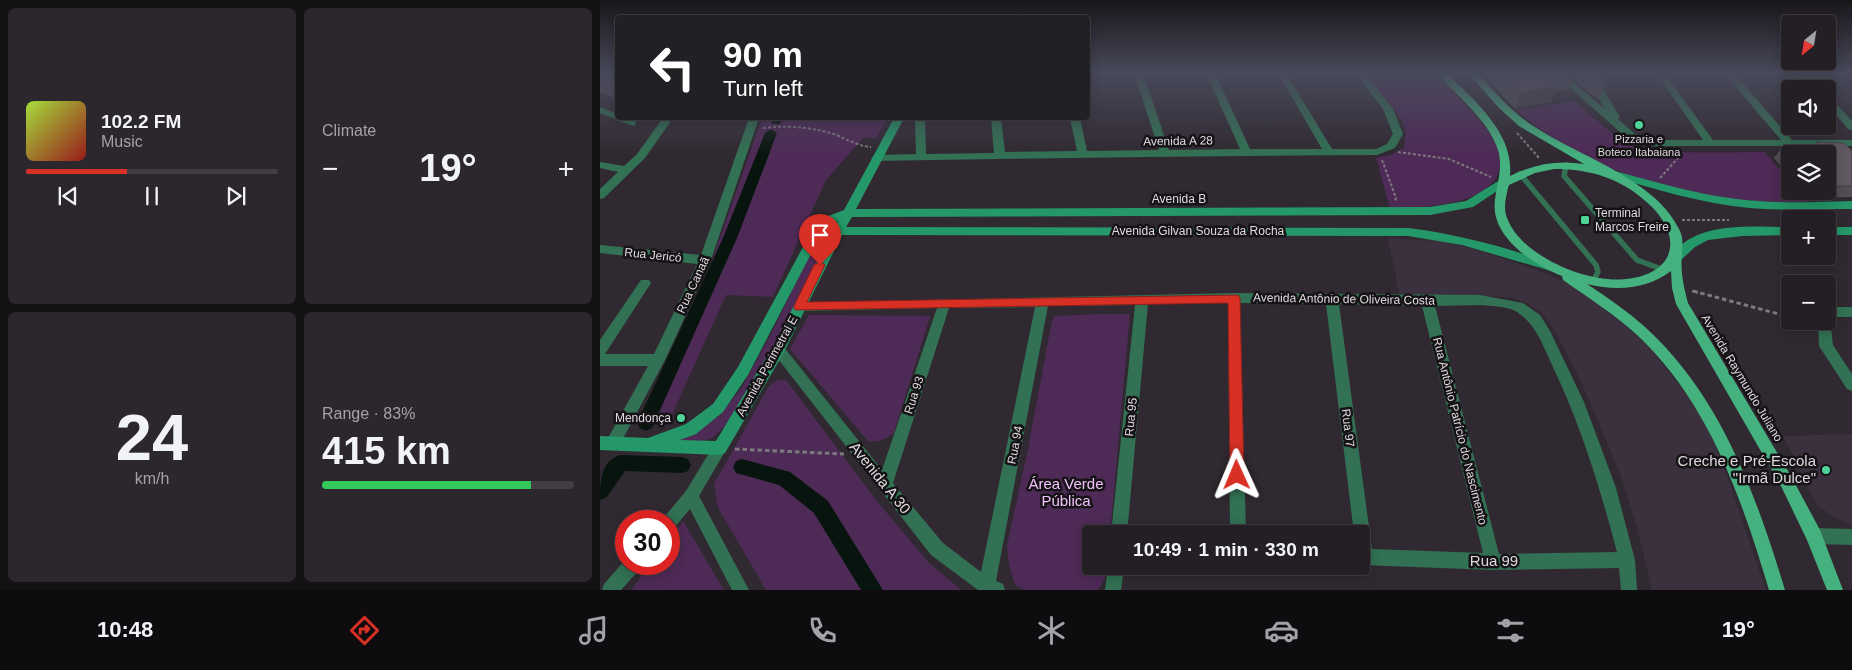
<!DOCTYPE html>
<meta charset="utf-8">
<style>
body{margin:0;font-family:Helvetica,sans-serif;background:#2c272d;color:#f1f3f6;height:100vh;display:flex;flex-direction:column;font-size:19px;white-space:nowrap}
*{box-sizing:border-box;margin:0}
p{font-size:16px;color:#a3a2a7}
.icon{flex:none;width:28px;height:28px;fill:none;stroke:currentColor;stroke-width:2;stroke-linecap:round;stroke-linejoin:round}
.map{position:relative;flex:1;overflow:hidden}
.sheet{display:flex;flex-direction:column;gap:8px;padding:8px;background:#141114;width:600px}
.sheet>*{flex:none}
.hud{position:absolute;left:15px;top:15px;width:475px;height:105px;border-radius:5px;box-shadow:0 2px 12px #0003,0 0 0 1px #413d42;background:#202124;color:#fff;overflow:hidden}
.needle{width:32px;rotate:210deg}
.fabs{position:absolute;left:1181px;top:15px;display:grid;gap:10px}
.fabs a{display:grid;place-items:center;width:55px;height:55px;border-radius:5px;background:#241f25;box-shadow:0 2px 12px #0003,0 0 0 1px #413d42;font-size:25px}
.speed{position:absolute;left:15px;top:510px;display:flex;gap:10px;font-size:25px;font-weight:700;text-align:center}
.speed>*{display:grid;place-content:center;width:65px;height:65px;border-radius:50%;background:#241f25;box-shadow:0 2px 12px #0003,0 0 0 1px #413d42;line-height:1}
.speed .limit{border:8px solid #d22;background:#fff;color:#111}
.pin{position:absolute;display:grid;place-items:center;width:42px;height:42px;color:#fff;margin:-51px -21px;border-radius:50% 50% 50% 0;rotate:-45deg;box-shadow:0 0 5px #0007}
.pin .icon{rotate:45deg}
.me{position:absolute;width:55px;margin:-28px;rotate:359deg;stroke-linejoin:round;filter:drop-shadow(0 0 4px #0008)}
.turn{display:flex;align-items:center;gap:18px;height:105px;padding:0 25px;font-size:22px}
.turn .icon{width:65px;height:65px;stroke-width:2.5}
.turn b{display:block;font-size:35px;line-height:42px}
.big{font-size:38px;font-weight:600;line-height:1.1}
.sheet .card{flex:1;display:flex;flex-direction:column;justify-content:center;gap:8px;min-width:0;padding:0 18px;border-radius:8px;background:#2c272d}
.sheet .dial{align-items:center;gap:0}
.dial b{font-size:65px;line-height:1}
.song{display:flex;align-items:center;gap:15px}
.cover{width:60px;height:60px;border-radius:8px;background:linear-gradient(135deg,hsl(80 70% 55%),hsl(0 70% 35%))}
.played{height:5px;border-radius:2px;background:linear-gradient(90deg,#d93025 40%,#413d42 40%)}
.keys{display:flex;justify-content:space-around;direction:ltr}
.heat{display:flex;justify-content:space-between;align-items:center;font-size:28px;direction:ltr}
.charge{height:8px;border-radius:4px;background:linear-gradient(90deg,#34c759 83%,#413d42 0)}
.sheet .tiles{flex:1;display:grid;gap:8px;grid-template-columns:repeat(2,1fr)}
.trip{position:absolute;left:482px;top:525px;width:288px;height:50px;border-radius:5px;background:#241f25;box-shadow:0 2px 12px #0003,0 0 0 1px #413d42;font-weight:600;line-height:50px;text-align:center}
.tab-bar{display:flex;height:80px;justify-content:space-around;align-items:center;background:#0e0c0f;color:#a3a2a7}
.tab-bar .icon{width:35px;height:35px}
.tab-bar .current{color:#d93025}
.tab-bar b{font-size:22px;color:#f1f3f6}
main{display:flex;flex:1;min-height:0}
.map>svg:first-child{display:block}
</style>
<main>
<section class="sheet">
<div class="tiles">
<div class="card">
<div class="song"><i class="cover"></i><div><b>102.2 FM</b><p>Music</p></div></div>
<div class="played"></div>
<div class="keys"><svg class="icon" aria-label="previous" viewBox="0 0 24 24"><path d="M18 5L8 12l10 7zM5 5v14"/></svg><svg class="icon" aria-label="pause" viewBox="0 0 24 24"><path d="M8 5v14M16 5v14"/></svg><svg class="icon" aria-label="next" viewBox="0 0 24 24"><path d="M6 5l10 7-10 7zM19 5v14"/></svg></div>
</div>
<div class="card"><p>Climate</p>
<div class="heat"><a>−</a><b class="big">19°</b><a>+</a></div>
</div>
<div class="card dial"><b>24</b><p>km/h</p></div>
<div class="card"><p>Range · 83%</p><b class="big">415 km</b><div class="charge"></div></div>
</div>
</section>
<div class="map">
<svg width="1252" height="590" viewBox="0 0 1252 590">
<rect width="100%" height="100%" fill="#302931"/>
<g fill="#3b303d">
<path d="M788,238L837,241L871,248L937,270L963,281L987,297L1022,322L1049,347L1097,408L1121,458L1166,590H1052L1038,531L1021,476L983,386L954,329L941,312L927,303L910,297L867,295L806,296L799,293Z"/>
<path d="M1252,434V524L1237,519L1217,505L1183,436Z"/>
</g>
<g fill="#4e2a56">
<path d="M803,73H835C850,89 896,132 900,153C908,206 824,208 790,208L776,158L790,155L804,148L806,134L802,120L769,78Z"/>
<path d="M974,101C990,114 1010,134 1028,143C1054,156 1133,152 1165,152L1190,182V191H1198L1207,202C1105,205 994,179 916,110Z"/>
<path d="M162,118H288L276,138L264,137L226,180L173,297L126,295L70,419L37,426L106,278Z"/>
<path d="M239,223L194,310L129,422L112,438L103,441L77,440L96,432L118,417L141,389L171,334L204,266L227,229Z"/>
<path d="M500,314H530L510,534H491V566H507L505,578L498,590H425L415,585L409,565L407,545L427,454L452,320L455,316Z"/>
<path d="M209,315L330,316L294,433C286,439 278,443 268,441L190,349Z"/>
<path d="M178,380H186L276,500L329,563L361,590H166L118,508L114,484L169,386Z"/>
<path d="M83,521L124,590H31L51,564H69V540Z"/>
</g>
<g fill="none" stroke-linecap="round" stroke-linejoin="round">
<g fill="#08150e" fill-rule="evenodd">
<path d="M171,118H183L180,124H172Z"/>
<path d="M171,129L177,133L137,238L52,428L46,431L40,428L37,423L123,238L165,133Z"/>
<path d="M20,455L82,457L88,459L91,465L88,471L82,473L25,471L7,497L0,500C0,482 0,462 20,455Z"/>
<path d="M142,459L190,472L228,501L283,590H261L214,513L179,485L136,473L133,467L136,461Z"/>
</g>
<g stroke="#7e787f" stroke-width="2" stroke-dasharray="3 2" stroke-linecap="butt">
<path d="M163,128C187,125 210,127 234,134C246,139 258,146 271,147"/>
<path d="M917,133L940,159"/>
<path d="M798,152L849,159L891,177"/>
<path d="M782,160L796,198L795,201"/>
<path d="M1060,178L1078,158L1076,153"/>
<path d="M1082,220H1129"/>
<path d="M1092,291L1098,293"/>
</g>
<g stroke="#7e787f" stroke-width="3" stroke-dasharray="4.5 3" stroke-linecap="butt">
<path d="M1093,291L1190,317"/>
<path d="M135,449L244,454"/>
</g>
<g stroke="#327153" stroke-width="5.5">
<path d="M0,110L18,117"/>
<path d="M18,118L33,123"/>
<path d="M966,165L964,176L1037,260L1064,270"/>
<path d="M920,174L996,265L998,272L993,281"/>
</g>
<g fill="#327153" fill-rule="evenodd">
<path d="M534,73H543L569,150L640,149L606,73H615L650,149H722L678,73H686L732,149H776L787,144L793,134L783,109L755,73H783L782,75L768,77L793,109L803,134L795,148L777,155C610,156 443,158 276,161L271,158L276,155L316,154L315,118H325L326,154L394,153L391,118H401L405,152L477,151L470,118H480L487,151L559,150Z"/>
<path d="M953,73H963L1005,109L984,73H993L1020,117L1018,119L1035,134L1055,140H1103L1056,73H1064L1113,140H1181L1124,73H1134L1192,140H1252V146H1054L1027,138Z"/>
<path d="M1196,73H1206L1222,89H1211Z"/>
<path d="M1228,97L1231,98L1252,121V130L1248,129L1228,105Z"/>
<path d="M63,118H73L45,158L4,198L0,199V189L18,172L0,168V162L24,166L37,154Z"/>
<path d="M149,118H159L111,260L65,360L18,448L13,450L8,448L6,443L8,438L48,366H0V340L41,280H49L51,283L5,354H54L97,264L0,253V245L101,255Z"/>
<path d="M634,293L880,295L923,303L940,315L950,331L984,402L1016,488L1035,560L1037,590H1021L1019,568L893,570L761,565V534H754L726,304L640,303L646,534H630L628,303L548,304L527,534H511L535,305L448,306L396,581L403,584L405,590H378L331,555L171,350L173,346L178,345L183,346L282,470L337,308L200,311L196,309L194,306L196,303ZM739,304L822,306L883,553L772,549ZM880,305C891,306 908,306 917,312C936,324 943,346 952,365C981,425 1000,488 1017,552L899,554L835,306ZM435,307L381,572L343,543L293,483L349,308Z"/>
<path d="M1232,307H1252V317H1235L1230,320L1233,345L1252,374V391L1247,389L1219,346L1218,321H1228V308Z"/>
<path d="M120,441L125,443L127,448L99,496L149,590H132L90,509L75,527L69,530V521H61L86,491L115,443Z"/>
<path d="M1214,528L1252,529V545L1214,544L1208,542L1206,536L1208,530Z"/>
<path d="M26,559V564H41L39,570L21,590H2L4,584Z"/>
<path d="M508,566H524L521,590H505Z"/>
</g>
<g fill="#249868" fill-rule="evenodd">
<path d="M294,118H304L256,209L830,207L866,201L900,180H908L909,183L873,207L830,215L252,217L246,227L808,228C859,234 907,248 955,264L957,267L951,271L862,245L808,236L242,235L183,354L125,453L120,455L0,450V436L48,438L86,424L113,404L138,367L216,223L223,218L244,210ZM238,221L173,346L116,441L80,440L96,434L123,412L148,375L224,229Z"/>
<path d="M1011,170C1053,181 1094,194 1137,199C1175,204 1214,202 1252,201V209C1218,209 1183,211 1149,208C1100,203 1054,189 1007,175L1006,173Z"/>
<path d="M1190,227V235L1142,236L1108,240L1095,247L1080,261H1072L1070,258C1093,220 1152,227 1190,227Z"/>
<rect x="1228" y="227" width="24" height="8"/>
</g>
<path fill="#44b17f" fill-rule="evenodd" d="M838,73H847C874,101 914,132 910,176C934,164 958,160 984,164L919,126L899,108L868,73H877C895,92 912,113 935,127C980,157 1055,179 1079,229C1084,238 1082,245 1082,255C1080,270 1084,289 1088,303L1191,476L1220,530L1243,590H1227L1207,540L1181,486L1076,304L1072,288L1071,271C1046,290 1016,291 987,284C1007,297 1027,311 1045,327C1121,396 1156,495 1185,590H1169C1141,497 1109,402 1036,334C1014,314 987,297 963,280L962,276C933,264 890,237 895,200C897,183 904,165 897,147C889,126 871,108 855,92C849,86 842,80 838,73ZM954,169C992,169 1023,179 1051,206C1084,239 1074,274 1026,279C988,284 921,256 907,218C903,208 906,197 908,188L909,185L935,173Z"/>
</g>
<g fill="#534d54">
<path d="M0,73H18V100L0,92Z"/>
<path d="M882,73H999L1005,85L998,100L973,79L969,90L955,91L951,102L915,109Z"/>
<path d="M1216,142L1252,151V197L1208,198L1202,191H1228V154H1190V177L1174,158L1183,146L1211,149Z"/>
</g>
<path fill="#443e45" d="M957,86L951,102L915,109L921,93Z"/>
<g fill="#615962" stroke="#443e45">
<path d="M0,73H18V88L0,81Z"/>
<path d="M902,73H974L976,74L948,77L957,86L921,93Z"/>
<path d="M991,73H999L1005,85Z"/>
<path d="M1216,142L1244,143L1252,151V186H1228V154H1190L1183,146L1222,150Z"/>
</g>
<linearGradient id="sky" x2="0" y2="1"><stop stop-color="#1a171b"/><stop offset="0.47" stop-color="#48495a"/><stop offset="1" stop-color="#48495a" stop-opacity="0"/></linearGradient>
<rect width="1252" height="155" fill="url(#sky)"/>
<path fill="#d93025" stroke="#8d1f18" d="M220,261L225,265L207,302L638,295L640,298L644,475L642,479L637,481L632,479L630,475L628,303L195,310L194,306L214,265Z"/>
<g fill="#50d398" stroke="#161316" stroke-width="2">
<circle cx="1039" cy="125" r="5"/>
<rect x="980" y="215" width="10" height="10" rx="2.5"/>
<circle cx="81" cy="418" r="5"/>
<circle cx="1226" cy="470" r="5"/>
</g>
<g text-anchor="middle" stroke-width="5" stroke-linejoin="round" paint-order="stroke">
<g font-size="11" fill="#dfdadf" stroke="#161316">
<text x="1039" y="143">Pizzaria e<tspan x="1039" dy="13">Boteco Itabaiana</tspan></text>
</g>
<g font-size="12" fill="#dfdadf" stroke="#161316">
<text transform="translate(578 141) rotate(-1)" y="4">Avenida A 28</text>
<text x="579" y="203">Avenida B</text>
<text x="598" y="235">Avenida Gilvan Souza da Rocha</text>
<text transform="translate(53 255) rotate(6)" y="4">Rua Jericó</text>
<text transform="translate(93 285) rotate(-65)" y="4">Rua Canaã</text>
<text transform="translate(744 299) rotate(1)" y="4">Avenida Antônio de Oliveira Costa</text>
<text transform="translate(167 366) rotate(-61)" y="4">Avenida Perimetral E</text>
<text transform="translate(1142 378) rotate(59)" y="4">Avenida Raymundo Juliano</text>
<text transform="translate(314 395) rotate(-72)" y="4">Rua 93</text>
<text transform="translate(531 417) rotate(-84)" y="4">Rua 95</text>
<text transform="translate(748 428) rotate(83)" y="4">Rua 97</text>
<text transform="translate(860 431) rotate(76)" y="4">Rua Antônio Patrício do Nascimento</text>
<text transform="translate(415 445) rotate(-79)" y="4">Rua 94</text>
</g>
<g font-size="12" fill="#dfdadf" stroke="#161316" text-anchor="start">
<text x="995" y="217">Terminal<tspan x="995" dy="14">Marcos Freire</tspan></text>
<text x="71" y="422" text-anchor="end">Mendonça</text>
</g>
<g font-size="15" fill="#dfdadf" stroke="#161316" text-anchor="end">
<text x="1216" y="466">Creche e Pré-Escola<tspan x="1216" dy="17">"Irmã Dulce"</tspan></text>
</g>
<g font-size="15" fill="#dfdadf" stroke="#161316">
<text transform="translate(280 478) rotate(51)" y="5">Avenida A 30</text>
<text x="894" y="566">Rua 99</text>
</g>
<g font-size="15" fill="#f0c1fa" stroke="#161316">
<text x="466" y="489">Área Verde<tspan x="466" dy="17">Pública</tspan></text>
</g>
</g>
</svg>
<div class="fabs">
<a><svg class="needle" viewBox="-14 -14 28 28"><path d="M0-13l5 13h-10z" fill="#e53935"/><path d="M0 13l5-13h-10z" fill="#a3a2a7"/></svg></a>
<a><svg class="icon" aria-label="sound" viewBox="0 0 24 24"><path d="M4 9h4l5-4v14l-5-4H4zM17 9q2 3 0 6"/></svg></a>
<a><svg class="icon" aria-label="layers" viewBox="0 0 24 24"><path d="M12 4l9 5-9 5-9-5zM3 14l9 5 9-5"/></svg></a>
<a>+</a>
<a>−</a>
</div>
<div class="speed"><div class="limit">30</div></div>
<div class="pin" style="left:220px;top:265px;background:#d93025"><svg class="icon" aria-label="arrive" viewBox="0 0 24 24"><path d="M6 21V4h12l-3 4 3 4H6"/></svg></div>
<svg class="me" style="left:637px;top:475px" viewBox="-20 -20 40 40"><path d="M0-17L14 15 0 8-14 15z" fill="#d93025" stroke="#fff" stroke-width="4"/></svg>
<div class="trip">10:49 · 1 min · 330 m</div>
<div class="hud">
<div class="turn"><svg class="icon" aria-label="left" viewBox="0 0 24 24"><path d="M17 20v-9H6M10 6l-5 5 5 5"/></svg><div><b>90 m</b>Turn left</div></div>
</div>
</div>
</main>
<nav class="tab-bar">
<b>10:48</b>
<svg class="icon current" aria-label="directions" viewBox="0 0 24 24"><path d="M12 3l9 9-9 9-9-9zM9 14v-3h6M13 9l2 2-2 2"/></svg>
<svg class="icon" aria-label="music" viewBox="0 0 24 24"><path d="M9 18V5l10-2v13"/><circle cx="6" cy="18" r="3"/><circle cx="16" cy="16" r="3"/></svg>
<svg class="icon" aria-label="phone" viewBox="0 0 24 24"><path d="M5 4h4l2 5-3 2q2 4 5 5l2-3 5 2v4C11 20 4 13 5 4z"/></svg>
<svg class="icon" aria-label="climate" viewBox="0 0 24 24"><path d="M12 3v18M4 7l16 10M4 17L20 7"/></svg>
<svg class="icon" aria-label="car" viewBox="0 0 24 24"><path d="M5 17H2v-5l4-1 3-4h7l3 4 3 1v5h-3M9 17h6M6 11h13"/><circle cx="7" cy="17" r="2"/><circle cx="17" cy="17" r="2"/></svg>
<svg class="icon" aria-label="filters" viewBox="0 0 24 24"><path d="M4 7h16M4 17h16"/><circle cx="9" cy="7" r="2"/><circle cx="15" cy="17" r="2"/></svg>
<b>19°</b>
</nav>
